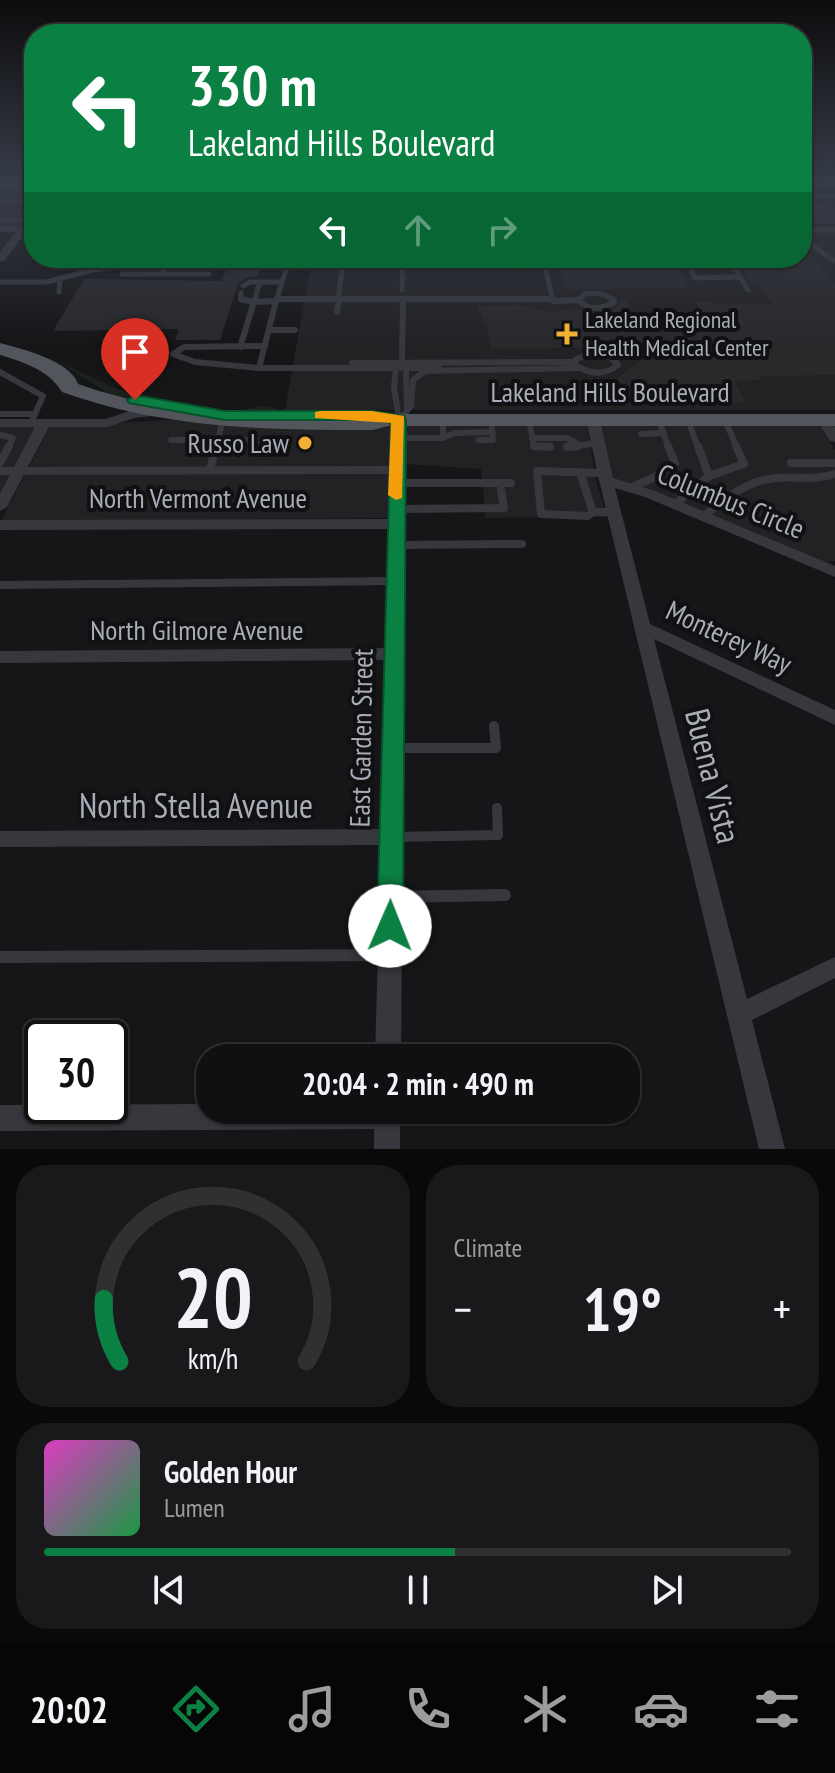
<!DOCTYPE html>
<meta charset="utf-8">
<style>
body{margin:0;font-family:"PT Sans Narrow",sans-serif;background:#19191b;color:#f1f3f6;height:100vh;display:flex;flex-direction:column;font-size:30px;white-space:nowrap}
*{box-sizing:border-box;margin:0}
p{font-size:26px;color:#9c9d9f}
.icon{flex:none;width:44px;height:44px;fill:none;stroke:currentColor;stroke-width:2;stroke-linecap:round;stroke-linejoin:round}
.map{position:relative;height:1149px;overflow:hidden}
.sheet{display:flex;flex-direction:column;gap:16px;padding:16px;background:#09090a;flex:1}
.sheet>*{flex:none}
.top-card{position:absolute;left:24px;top:24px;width:788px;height:244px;border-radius:32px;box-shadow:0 2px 6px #0004,0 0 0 2px #303032;background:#0b8043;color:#fff;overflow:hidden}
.speed{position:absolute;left:24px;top:1020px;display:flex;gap:16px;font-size:40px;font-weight:700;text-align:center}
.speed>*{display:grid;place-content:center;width:104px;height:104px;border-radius:50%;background:#101012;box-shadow:0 2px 6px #0004,0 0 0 2px #303032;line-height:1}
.speed .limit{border:4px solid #111;border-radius:12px;background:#fff;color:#111}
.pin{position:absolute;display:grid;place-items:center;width:68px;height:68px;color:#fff;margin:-82px -34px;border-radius:50% 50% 50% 0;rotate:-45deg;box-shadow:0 0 8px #0007}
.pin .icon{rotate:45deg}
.me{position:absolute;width:88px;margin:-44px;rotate:1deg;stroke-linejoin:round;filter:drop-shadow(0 0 6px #0008)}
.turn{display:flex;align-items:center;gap:28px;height:168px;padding:0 32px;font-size:36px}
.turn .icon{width:104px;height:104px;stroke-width:2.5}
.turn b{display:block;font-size:56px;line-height:68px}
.lanes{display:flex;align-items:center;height:76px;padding:0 32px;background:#0003;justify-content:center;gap:40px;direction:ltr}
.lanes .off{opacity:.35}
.big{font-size:60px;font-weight:600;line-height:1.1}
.sheet .tile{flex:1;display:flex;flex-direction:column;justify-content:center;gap:12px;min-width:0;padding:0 28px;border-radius:32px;background:#19191b}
.sheet .dial{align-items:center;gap:0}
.dial svg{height:208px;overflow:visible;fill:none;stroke:#303032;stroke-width:7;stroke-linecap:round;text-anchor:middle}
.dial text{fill:#f1f3f6;stroke:none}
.song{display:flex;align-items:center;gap:24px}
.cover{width:96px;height:96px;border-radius:12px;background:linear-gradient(135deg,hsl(310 70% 55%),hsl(140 70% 35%))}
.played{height:8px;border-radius:4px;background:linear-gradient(90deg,#0b8043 55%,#303032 55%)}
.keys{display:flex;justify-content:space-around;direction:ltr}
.heat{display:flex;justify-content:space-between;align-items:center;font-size:44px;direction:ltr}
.sheet .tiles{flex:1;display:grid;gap:16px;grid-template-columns:1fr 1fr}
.tile:last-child{grid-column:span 2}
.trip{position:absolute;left:196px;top:1044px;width:444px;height:80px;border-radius:32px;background:#101012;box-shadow:0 2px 6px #0004,0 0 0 2px #303032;font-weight:600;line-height:80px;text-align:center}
.menu{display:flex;height:128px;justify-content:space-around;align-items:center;background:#060607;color:#9c9d9f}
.menu .icon{width:56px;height:56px}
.menu .active{color:#0b8043}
.menu b{font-size:36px;color:#f1f3f6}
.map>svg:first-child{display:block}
</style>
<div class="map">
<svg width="835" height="1149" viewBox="0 0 835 1149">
<rect width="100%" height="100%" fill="#161618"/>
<g fill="#222225">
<path d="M0,193H34V208L19,227H0Z"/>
<path d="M835,226V410H285L312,258H802V227Z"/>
<path d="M190,419L392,423L387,518L1,521L50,426Z"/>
<path d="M587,422L596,481L607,517L486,518L481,469L405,464L406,423Z"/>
<path d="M601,422L819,423L835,450V561L823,562L613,479Z"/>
<path d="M0,426H36L0,492Z"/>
</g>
<path fill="#1c231d" d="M0,344C57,353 101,389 156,401C180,407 206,411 230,411C255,412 254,399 283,412H403L402,417H225L189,412L111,395L62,364Z"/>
<g fill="#29292c">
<path d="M802,204H825L830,209H835V224H802Z"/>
<path d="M802,242L835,284V375L758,376L760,380L735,381L745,402L700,403L694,390L667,400L640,397L616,379L648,356L598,348L490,349L487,321H483L477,306L517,305L553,312L578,308L595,314L612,310L619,305L620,300L626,299L633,313L700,314L696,302L773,305L758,283H752L736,258H802Z"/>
<path d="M556,258L676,262L688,288L565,289Z"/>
<path d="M227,267H261L258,276L248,277L238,284L220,340H175L179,329L53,331L84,279L222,281Z"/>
</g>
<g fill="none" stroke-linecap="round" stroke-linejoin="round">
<g stroke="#37383d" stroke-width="5">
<path d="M802,196H835"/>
<path d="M0,201H34"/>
<path d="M0,220H30"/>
<path d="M802,230L816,248L833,260"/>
<path d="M802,230H835"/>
<path d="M543,258L553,301"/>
<path d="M685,258L695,278L740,277"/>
<path d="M729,258L748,290"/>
<path d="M122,274H162L167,262"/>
<path d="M162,274H209"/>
<path d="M0,282H46L93,270L148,262L380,258"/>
<path d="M243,286L250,282H280"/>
<path d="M402,290L403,258"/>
<path d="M59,292L60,278"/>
<path d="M241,293V300L247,301"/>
<path d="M254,301L260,282"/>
<path d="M276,301L289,261"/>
<path d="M338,301L342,270"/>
<path d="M556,301L578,300"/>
<path d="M579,301L584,294C595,293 605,292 613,301"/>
</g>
<g stroke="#37383d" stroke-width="6">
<path d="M241,299L254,302L255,299"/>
<path d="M277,299H553"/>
<path d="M579,299C585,311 603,310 614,302L612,299"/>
<path d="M403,300L402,362L406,368L407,408"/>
<path d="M553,301L578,300"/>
<path d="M337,312L339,299"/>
<path d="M269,330H295"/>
<path d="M240,347L254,302L276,301L259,368H439"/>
<path d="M590,354L610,357L618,365C604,376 589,374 575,365L576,359Z"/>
<path d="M352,363L575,362"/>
<path d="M396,367L394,387L399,419"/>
<path d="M259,368L195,362L173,354L184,347L265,346"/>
<path d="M0,372L43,396L31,423"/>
<path d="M0,414H35"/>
<path d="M529,419L534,447H550"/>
<path d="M658,419L669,448"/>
<path d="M399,420L411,406L413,380L425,371L579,368"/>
<path d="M688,420L698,448"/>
<path d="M725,420L737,448"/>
<path d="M641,434L663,433"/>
<path d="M0,435L13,438L8,448"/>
<path d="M398,438H443V420"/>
<path d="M443,438L455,433L492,432"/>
<path d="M532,438H567L580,445"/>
<path d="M171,440H263"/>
<path d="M478,440H493L492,428"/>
<path d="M567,447L598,443"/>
<path d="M216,448L222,423"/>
</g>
<g stroke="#37383d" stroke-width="8">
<path d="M534,446L550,447"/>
<path d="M567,447L578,446"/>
<path d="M0,463L9,446"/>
<path d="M791,463H835"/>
<path d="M210,470L216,446"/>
<path d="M0,471L397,470"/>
<path d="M580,473L593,512"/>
<path d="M604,473L537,471L541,514L588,516L593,512H613"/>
<path d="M709,476L744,464L736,446"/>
<path d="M396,483H511"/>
<path d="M630,488L657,476L675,463L668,446"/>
<path d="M674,505L709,476L698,446"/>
<path d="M397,509L504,508L501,490"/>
<path d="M703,517C719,503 743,485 764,480C787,474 811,482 835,474"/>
<path d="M397,545L522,544"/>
<path d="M0,585L396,581"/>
</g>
<g stroke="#37383d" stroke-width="10">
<path d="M394,748H496L494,726"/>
<path d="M392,837L498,835L497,808"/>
</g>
<g stroke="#37383d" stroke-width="12">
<path d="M391,897L505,895"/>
<path d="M0,957L389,955"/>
</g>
<g fill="#37383d" fill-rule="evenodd">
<path d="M34,212V221L4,261L0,262V252L16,232H0V226H20Z"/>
<path d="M147,409L152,410V416L134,418L108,427H49L7,507L0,511V493L35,427H0V419H106L132,410Z"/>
<path d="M593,415L600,419L613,478L655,491L835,566V577L645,497L615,488L650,624L835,710V725L654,639L747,999L835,957V978L752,1020L785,1149H759L599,480L586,419Z"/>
<path d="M399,416L406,420L401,1058H375L381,845L0,847V831L382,829L386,660L0,663V651L386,648L390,529L0,530V520L390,519L392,420Z"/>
<path d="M824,416L829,417L835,427V442L830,441L817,420Z"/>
<path d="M210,1104V1110H400V1149H374V1129L0,1131V1105Z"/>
</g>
<g fill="#53555c" fill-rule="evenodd">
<rect x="0" y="183" width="34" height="7"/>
<rect x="802" y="183" width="33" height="4"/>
<path d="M0,343C22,349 71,361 78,384C174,418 271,417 372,418L386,414H835V426H388L373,430C264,430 166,429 62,392C50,371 24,362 0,355Z"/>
</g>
</g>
<linearGradient id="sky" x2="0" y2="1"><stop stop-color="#0c0c0d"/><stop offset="0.53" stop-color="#363c48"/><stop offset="1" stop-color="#363c48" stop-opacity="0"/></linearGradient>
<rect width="835" height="344" fill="url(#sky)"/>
<path fill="#0b8043" stroke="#07532c" stroke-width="2" d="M135,395L225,411H372L404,416L406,420L403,926L399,934L390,937L381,934L377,926L391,423L372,420H225L129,403L127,400Z"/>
<path fill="#f59e0b" d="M320,411H372L404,416L402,498L396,500L388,495L391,423L315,418V412Z"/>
<g fill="#f2b134" stroke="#111113" stroke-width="3">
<path d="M563 322h8v8h8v8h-8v8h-8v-8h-8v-8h8z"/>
<circle cx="305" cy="443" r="8"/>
</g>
<g text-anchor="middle" stroke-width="8" stroke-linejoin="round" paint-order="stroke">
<g font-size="24" fill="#a8adb8" stroke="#111113" text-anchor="start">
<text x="585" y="328">Lakeland Regional<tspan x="585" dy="28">Health Medical Center</tspan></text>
</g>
<g font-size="28" fill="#a8adb8" stroke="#111113">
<text x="610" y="402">Lakeland Hills Boulevard</text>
<text x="198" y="508">North Vermont Avenue</text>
<text transform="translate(731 501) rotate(22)" y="10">Columbus Circle</text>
<text x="197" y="640">North Gilmore Avenue</text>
<text transform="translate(729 637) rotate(25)" y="10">Monterey Way</text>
<text transform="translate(361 738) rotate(-89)" y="10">East Garden Street</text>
</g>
<g font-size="28" fill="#a8adb8" stroke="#111113" text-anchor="end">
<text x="289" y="453">Russo Law</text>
</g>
<g font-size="34" fill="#a8adb8" stroke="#111113">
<text transform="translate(713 776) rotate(76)" y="12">Buena Vista</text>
<text x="196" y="818">North Stella Avenue</text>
</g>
</g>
</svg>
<div class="speed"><div class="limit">30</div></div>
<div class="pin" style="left:135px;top:400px;background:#d93025"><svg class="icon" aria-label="arrive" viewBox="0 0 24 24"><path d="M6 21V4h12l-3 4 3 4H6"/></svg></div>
<svg class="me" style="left:390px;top:926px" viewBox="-20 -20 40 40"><circle r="19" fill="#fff"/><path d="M0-13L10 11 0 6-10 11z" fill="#0b8043"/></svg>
<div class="trip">20:04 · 2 min · 490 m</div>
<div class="top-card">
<div class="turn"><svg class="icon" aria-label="left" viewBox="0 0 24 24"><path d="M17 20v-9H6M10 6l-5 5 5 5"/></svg><div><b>330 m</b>Lakeland Hills Boulevard</div></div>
<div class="lanes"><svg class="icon" aria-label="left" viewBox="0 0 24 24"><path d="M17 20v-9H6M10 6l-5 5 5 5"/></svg><svg class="icon off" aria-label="ahead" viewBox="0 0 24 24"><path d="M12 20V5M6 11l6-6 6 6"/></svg><svg class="icon off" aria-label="right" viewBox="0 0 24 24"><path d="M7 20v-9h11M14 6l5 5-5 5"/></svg></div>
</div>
</div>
<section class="sheet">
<div class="tiles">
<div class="tile dial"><svg viewBox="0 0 100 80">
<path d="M14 69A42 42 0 1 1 86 69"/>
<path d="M14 69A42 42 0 0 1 8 45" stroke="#0b8043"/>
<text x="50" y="56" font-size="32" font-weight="700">20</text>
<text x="50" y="72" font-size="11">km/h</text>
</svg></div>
<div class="tile"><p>Climate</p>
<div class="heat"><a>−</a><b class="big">19°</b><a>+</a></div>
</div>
<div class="tile">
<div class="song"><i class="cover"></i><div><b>Golden Hour</b><p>Lumen</p></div></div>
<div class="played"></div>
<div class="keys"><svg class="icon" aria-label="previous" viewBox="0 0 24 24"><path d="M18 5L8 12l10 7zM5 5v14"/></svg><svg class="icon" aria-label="pause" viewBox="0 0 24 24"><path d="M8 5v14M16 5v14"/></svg><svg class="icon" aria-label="next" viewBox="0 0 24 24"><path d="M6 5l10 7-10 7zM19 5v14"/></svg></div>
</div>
</div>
</section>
<nav class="menu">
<b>20:02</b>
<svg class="icon active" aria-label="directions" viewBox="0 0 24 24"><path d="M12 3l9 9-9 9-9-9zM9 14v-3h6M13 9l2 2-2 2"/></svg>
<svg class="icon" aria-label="music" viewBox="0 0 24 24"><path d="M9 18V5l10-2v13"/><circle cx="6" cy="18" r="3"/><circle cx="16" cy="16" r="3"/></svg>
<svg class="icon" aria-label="phone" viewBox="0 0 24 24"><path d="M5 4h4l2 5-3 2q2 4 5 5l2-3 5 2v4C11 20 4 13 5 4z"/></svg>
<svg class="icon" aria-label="climate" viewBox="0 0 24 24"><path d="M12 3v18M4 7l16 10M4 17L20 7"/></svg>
<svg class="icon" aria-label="car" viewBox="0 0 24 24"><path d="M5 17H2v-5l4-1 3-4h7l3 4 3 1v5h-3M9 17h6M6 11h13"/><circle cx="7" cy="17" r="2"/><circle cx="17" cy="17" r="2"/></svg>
<svg class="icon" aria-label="filters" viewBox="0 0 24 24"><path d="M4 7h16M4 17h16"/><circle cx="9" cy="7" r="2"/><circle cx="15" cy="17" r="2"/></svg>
</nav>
